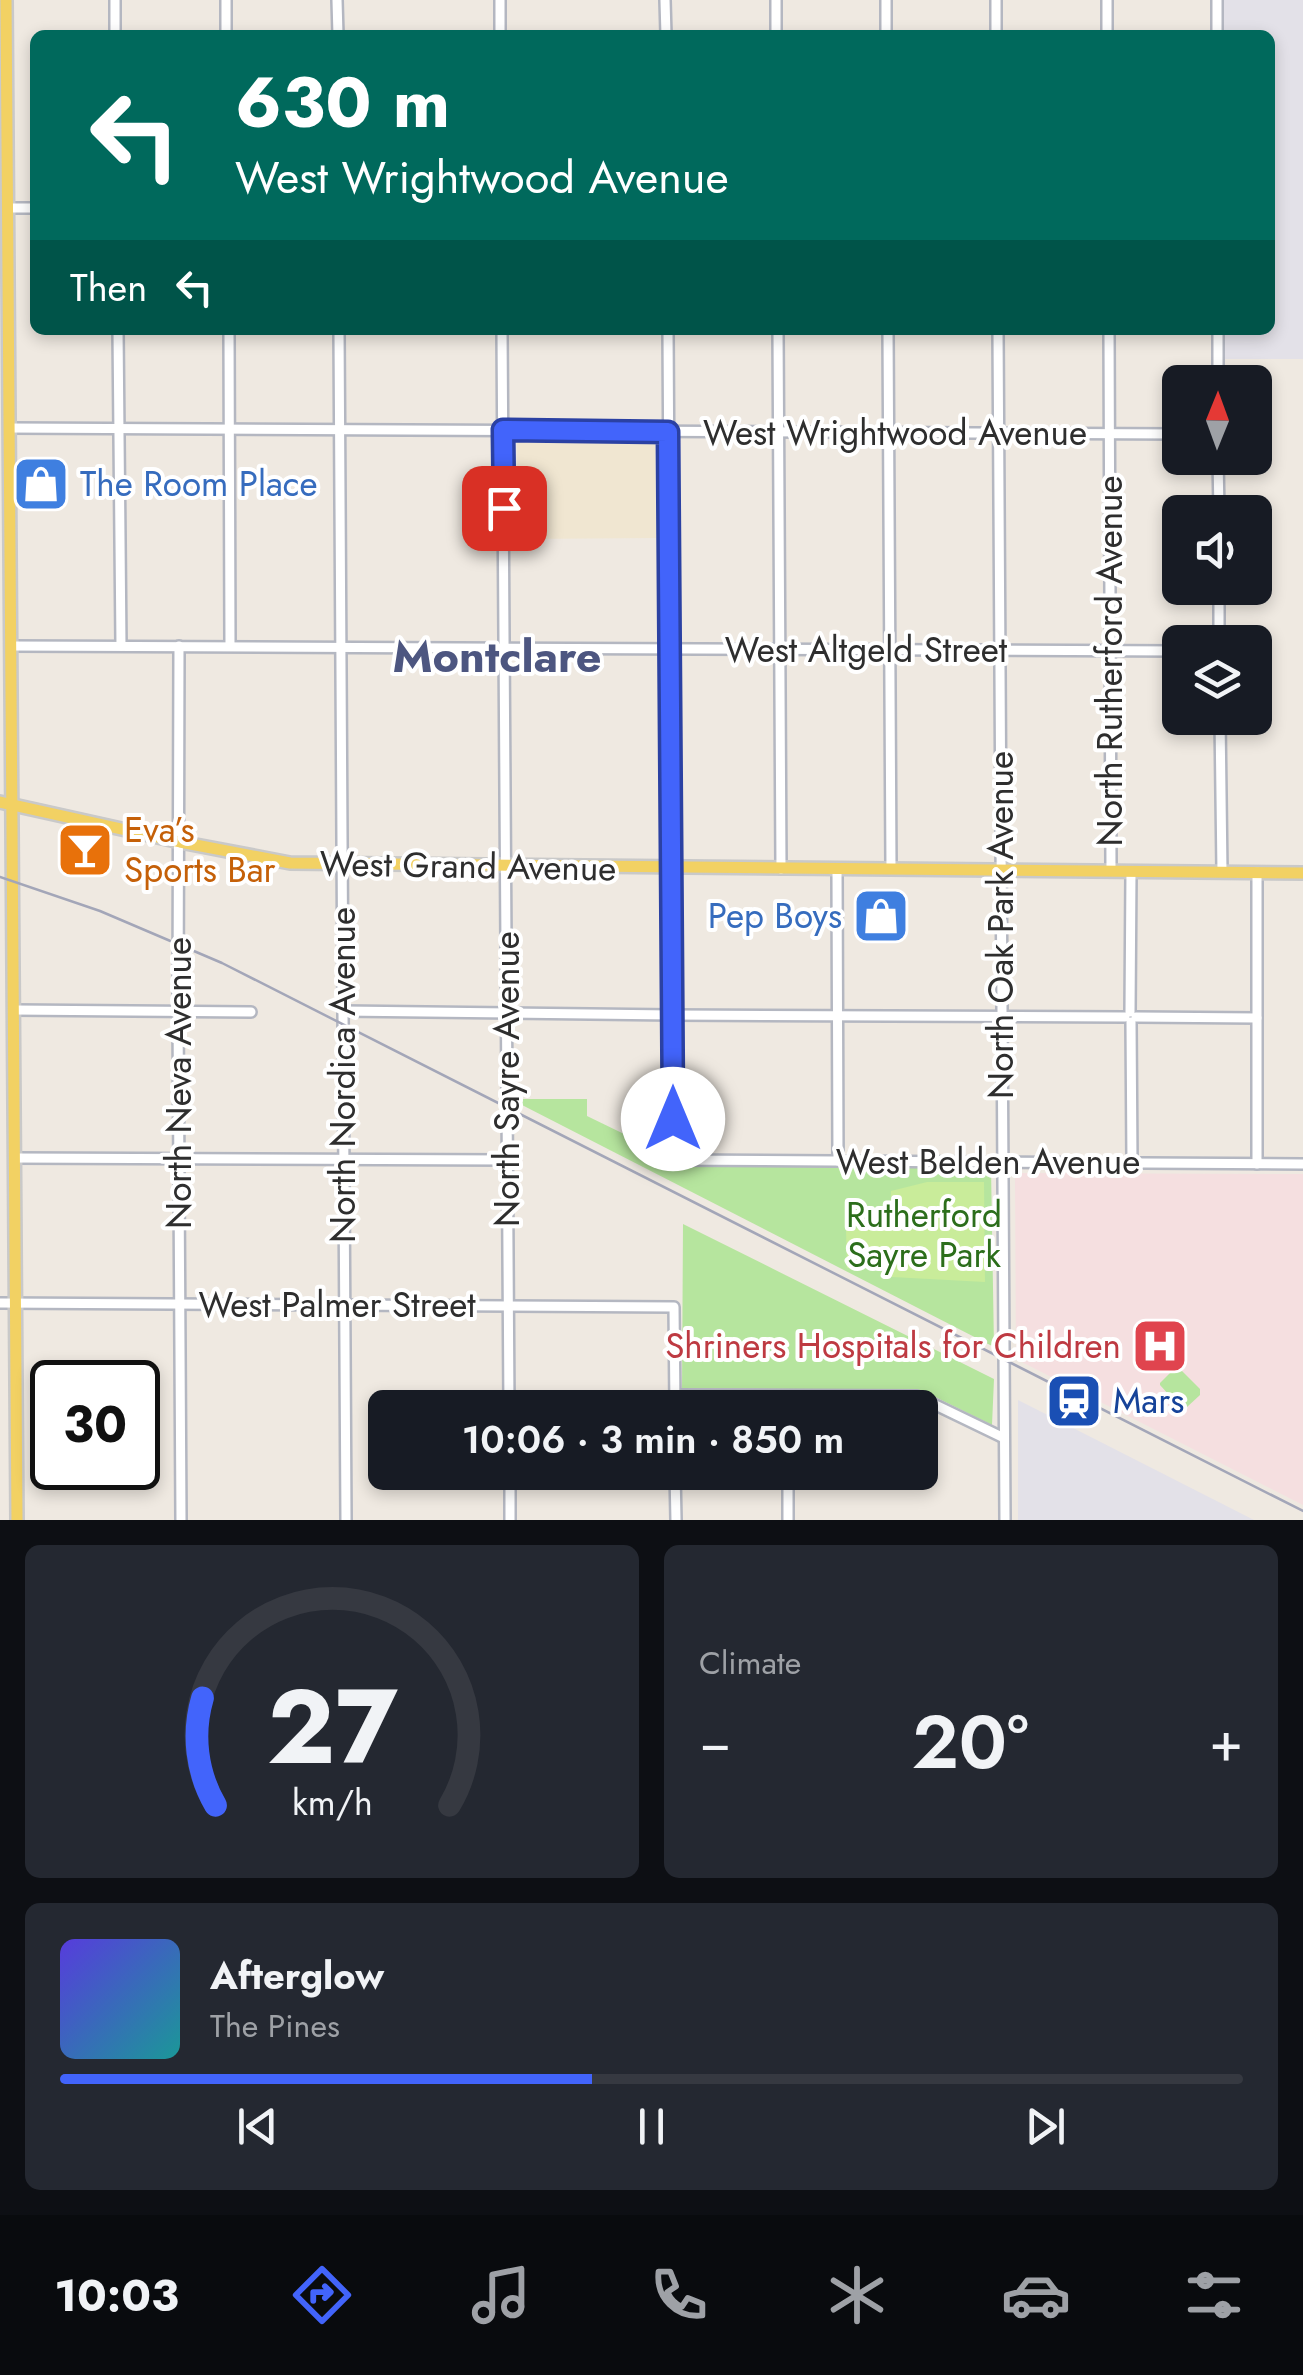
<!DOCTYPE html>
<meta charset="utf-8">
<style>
body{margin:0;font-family:Jost,sans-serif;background:#242831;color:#f1f3f6;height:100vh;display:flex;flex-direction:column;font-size:38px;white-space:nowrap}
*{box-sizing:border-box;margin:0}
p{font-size:32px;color:#9ea1a6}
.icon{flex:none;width:55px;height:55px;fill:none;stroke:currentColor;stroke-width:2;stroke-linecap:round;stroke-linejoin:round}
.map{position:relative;height:1520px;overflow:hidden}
.details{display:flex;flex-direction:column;gap:25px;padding:25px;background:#0d0f14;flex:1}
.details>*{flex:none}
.guide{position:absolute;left:30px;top:30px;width:1245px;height:305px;border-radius:15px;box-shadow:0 5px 15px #0003;background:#00695c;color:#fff;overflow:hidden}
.needle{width:65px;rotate:1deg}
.controls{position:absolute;left:1162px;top:365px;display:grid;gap:20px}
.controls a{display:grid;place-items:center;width:110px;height:110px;border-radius:15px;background:#171b24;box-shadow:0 5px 15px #0003;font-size:50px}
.speed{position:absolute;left:30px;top:1360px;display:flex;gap:20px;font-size:50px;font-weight:700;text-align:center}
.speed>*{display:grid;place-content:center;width:130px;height:130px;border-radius:50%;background:#171b24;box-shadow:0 5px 15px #0003;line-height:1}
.speed .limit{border:5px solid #111;border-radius:15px;background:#fff;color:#111}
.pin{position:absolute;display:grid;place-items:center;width:85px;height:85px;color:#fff;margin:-42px;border-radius:20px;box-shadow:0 5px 15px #0006}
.me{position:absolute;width:110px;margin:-55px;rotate:0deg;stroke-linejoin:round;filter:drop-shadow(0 0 8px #0008)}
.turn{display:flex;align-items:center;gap:35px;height:210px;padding:0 40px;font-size:45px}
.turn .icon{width:130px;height:130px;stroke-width:2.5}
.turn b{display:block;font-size:70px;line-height:85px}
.then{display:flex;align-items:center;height:95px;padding:0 40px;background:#0003;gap:20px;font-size:38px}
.big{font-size:75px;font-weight:600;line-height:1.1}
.details .card{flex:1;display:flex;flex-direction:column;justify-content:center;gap:15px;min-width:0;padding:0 35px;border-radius:15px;background:#242831}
.details .dial{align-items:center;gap:0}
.dial svg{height:260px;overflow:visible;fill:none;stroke:#363941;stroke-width:7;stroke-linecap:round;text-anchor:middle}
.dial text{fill:#f1f3f6;stroke:none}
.song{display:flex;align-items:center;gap:30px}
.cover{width:120px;height:120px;border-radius:15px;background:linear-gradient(135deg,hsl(250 70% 55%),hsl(180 70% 35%))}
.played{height:10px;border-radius:5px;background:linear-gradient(90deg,#4264fb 45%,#363941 45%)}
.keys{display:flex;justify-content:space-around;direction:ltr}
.heat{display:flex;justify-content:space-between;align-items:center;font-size:55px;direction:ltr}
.details .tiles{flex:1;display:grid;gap:25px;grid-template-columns:1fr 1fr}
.card:last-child{grid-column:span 2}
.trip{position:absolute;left:368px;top:1390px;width:570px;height:100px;border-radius:15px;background:#171b24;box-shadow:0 5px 15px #0003;font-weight:600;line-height:100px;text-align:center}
.dock{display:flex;height:160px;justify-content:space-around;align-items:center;background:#090b0e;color:#9ea1a6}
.dock .icon{width:70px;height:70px}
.dock .on{color:#4264fb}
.dock b{font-size:45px;color:#f1f3f6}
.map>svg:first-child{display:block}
</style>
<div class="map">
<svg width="1303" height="1520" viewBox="0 0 1303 1520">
<rect width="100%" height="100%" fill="#efe9e1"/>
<g fill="#e3e1e8">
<path d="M1220,0H1303V359H1222L1221,330H1270V35H1220Z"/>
<path d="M1018,1400L1254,1520H1018Z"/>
</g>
<path fill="#f0e6d1" d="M655,439L656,538L518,539L517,440Z"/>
<path fill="#f5dfe0" d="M1015,1173L1303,1174V1505L1016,1359Z"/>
<g fill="#b6e59e">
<path d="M521,1099H587V1116L622,1133L667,1134L668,1165L991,1168L994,1347L522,1105Z"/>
<path d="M683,1224L994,1379L992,1425L921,1390L682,1388Z"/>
<path d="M1177,1366L1200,1389V1395L1187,1407H1180L1160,1385V1383Z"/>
</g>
<path fill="#c9ec9a" d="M927,1182H984L985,1282L892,1277L890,1267L847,1268L846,1229L890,1228L891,1191Z"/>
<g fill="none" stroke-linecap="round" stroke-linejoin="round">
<g stroke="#b4b7c1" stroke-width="14">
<g id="minor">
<path d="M115,0V35"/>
<path d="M226,0V35"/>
<path d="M337,0L338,35"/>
<path d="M500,0V35"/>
<path d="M665,0L666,35"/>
<path d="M776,0V35"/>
<path d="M886,0V35"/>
<path d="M996,0V35"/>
<path d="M1107,0V35"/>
<path d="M1217,0V35"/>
<path d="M8,208H35"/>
<path d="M118,330L121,646"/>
<path d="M229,330L230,646"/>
<path d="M339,330L346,1520"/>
<path d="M502,330L509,1408"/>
<path d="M668,330L673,1160L1303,1164"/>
<path d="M778,330L781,869"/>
<path d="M888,330L891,869"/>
<path d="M998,330L1005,1520"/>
<path d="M1109,330L1111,871"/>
<path d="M1218,330V382"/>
<path d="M9,428L1180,434"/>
<path d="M1218,458L1219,512"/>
<path d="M1219,588V642"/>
<path d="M11,646L1180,651"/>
<path d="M179,646L178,1012L181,1520"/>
<path d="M1220,718L1222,872"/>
<path d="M837,869L838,1161"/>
<path d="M1257,872V1164"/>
<path d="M14,1010L251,1012"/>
<path d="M343,1011L672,1015L1125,1017"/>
<path d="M1130,1012L1131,871"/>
<path d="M1136,1017L1257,1018"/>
<path d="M1131,1022L1132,1163"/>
<path d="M15,1158L508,1160"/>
<path d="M0,1303L674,1307L675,1408"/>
<path d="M675,1395L917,1396L1004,1438"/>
<path d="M510,1472V1520"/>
<path d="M675,1472L676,1520"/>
<path d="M788,1472V1520"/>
</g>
</g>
<g stroke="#c9c9c9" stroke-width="16">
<g id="major">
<path d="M6,0L17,1520"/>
<path d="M0,802L180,842L290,863L1303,873"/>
</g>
</g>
<use href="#minor" stroke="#fff" stroke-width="9"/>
<use href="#major" stroke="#f2d163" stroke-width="11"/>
<path stroke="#a3a6b8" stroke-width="2.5" d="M0,877L100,911L222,963L1303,1511"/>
</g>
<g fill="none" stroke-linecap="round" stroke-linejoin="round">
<g stroke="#2b41a3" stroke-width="25">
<path id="route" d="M504,508L503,430L668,432L673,1119"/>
</g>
<use href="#route" stroke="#4264fb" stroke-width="18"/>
</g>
<defs>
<g id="shop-square" transform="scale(2.875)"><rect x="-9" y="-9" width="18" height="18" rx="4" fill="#3f7fe0" stroke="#fff"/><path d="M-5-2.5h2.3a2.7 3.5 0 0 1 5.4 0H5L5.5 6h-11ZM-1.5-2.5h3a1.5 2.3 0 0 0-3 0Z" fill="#fff"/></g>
<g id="bar-square" transform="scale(2.875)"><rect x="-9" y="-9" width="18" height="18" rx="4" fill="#e8710a" stroke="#fff"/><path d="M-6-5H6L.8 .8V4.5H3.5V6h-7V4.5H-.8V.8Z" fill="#fff"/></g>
<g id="hospital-square" transform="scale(2.875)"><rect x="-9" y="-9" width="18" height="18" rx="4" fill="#e0444e" stroke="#fff"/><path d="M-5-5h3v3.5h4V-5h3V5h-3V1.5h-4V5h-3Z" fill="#fff"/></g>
<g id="station-square" transform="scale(2.875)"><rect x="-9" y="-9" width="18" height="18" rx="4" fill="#1a4fb4" stroke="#fff"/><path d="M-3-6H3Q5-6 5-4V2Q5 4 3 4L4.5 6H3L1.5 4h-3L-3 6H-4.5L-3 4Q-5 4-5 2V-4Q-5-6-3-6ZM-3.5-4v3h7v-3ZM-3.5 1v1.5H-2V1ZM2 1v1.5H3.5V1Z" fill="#fff"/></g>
</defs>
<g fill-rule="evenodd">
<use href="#shop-square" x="41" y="484"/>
<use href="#bar-square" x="85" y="850"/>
<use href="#shop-square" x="881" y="916"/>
<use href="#hospital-square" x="1160" y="1346"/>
<use href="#station-square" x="1074" y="1401"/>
</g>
<g text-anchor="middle" stroke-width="8" stroke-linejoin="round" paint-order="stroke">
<g font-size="35" fill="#2e2e2e" stroke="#fff">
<text x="895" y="445">West Wrightwood Avenue</text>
<text x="866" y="662">West Altgeld Street</text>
<text transform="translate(1110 661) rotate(-90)" y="12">North Rutherford Avenue</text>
<text transform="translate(468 866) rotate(1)" y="12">West Grand Avenue</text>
<text transform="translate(1001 925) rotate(-90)" y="12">North Oak Park Avenue</text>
<text transform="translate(343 1075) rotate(-90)" y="12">North Nordica Avenue</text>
<text transform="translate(507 1079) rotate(-90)" y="12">North Sayre Avenue</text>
<text transform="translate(179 1083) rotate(-90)" y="12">North Neva Avenue</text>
<text x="988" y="1174">West Belden Avenue</text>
<text x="337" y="1317">West Palmer Street</text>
</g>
<g font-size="35" fill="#366cbe" stroke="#fff" text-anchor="start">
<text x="80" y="496">The Room Place</text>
<text x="842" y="928" text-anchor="end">Pep Boys</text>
</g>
<g font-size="35" fill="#c56008" stroke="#fff" text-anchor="start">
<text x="124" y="842">Eva’s<tspan x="124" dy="40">Sports Bar</tspan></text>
</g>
<g font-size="35" fill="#2c6e1b" stroke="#fff">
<text x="924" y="1227">Rutherford<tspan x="924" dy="40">Sayre Park</tspan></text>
</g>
<g font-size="35" fill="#be3a42" stroke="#fff" text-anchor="end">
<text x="1121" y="1358">Shriners Hospitals for Children</text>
</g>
<g font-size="35" fill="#164399" stroke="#fff" text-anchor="start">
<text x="1113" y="1413">Mars</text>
</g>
<g font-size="45" font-weight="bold" fill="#4d5680" stroke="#fff">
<text x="497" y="672">Montclare</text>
</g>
</g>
</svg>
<div class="controls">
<a><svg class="needle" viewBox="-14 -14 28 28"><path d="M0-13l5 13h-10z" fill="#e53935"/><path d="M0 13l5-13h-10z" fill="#9ea1a6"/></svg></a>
<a><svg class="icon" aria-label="sound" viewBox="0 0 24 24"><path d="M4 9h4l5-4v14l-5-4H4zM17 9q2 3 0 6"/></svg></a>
<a><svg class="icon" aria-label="layers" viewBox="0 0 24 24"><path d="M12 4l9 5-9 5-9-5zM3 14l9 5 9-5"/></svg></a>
</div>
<div class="speed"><div class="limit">30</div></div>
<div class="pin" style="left:504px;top:508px;background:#d93025"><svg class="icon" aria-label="arrive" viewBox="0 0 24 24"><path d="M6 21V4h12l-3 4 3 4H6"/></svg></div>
<svg class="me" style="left:673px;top:1119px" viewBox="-20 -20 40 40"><circle r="19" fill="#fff"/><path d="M0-13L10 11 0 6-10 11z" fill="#4264fb"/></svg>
<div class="trip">10:06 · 3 min · 850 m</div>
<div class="guide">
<div class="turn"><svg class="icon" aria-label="left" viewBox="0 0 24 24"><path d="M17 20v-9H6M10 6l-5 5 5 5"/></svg><div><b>630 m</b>West Wrightwood Avenue</div></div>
<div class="then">Then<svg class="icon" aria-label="left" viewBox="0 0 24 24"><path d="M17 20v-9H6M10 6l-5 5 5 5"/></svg></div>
</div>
</div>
<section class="details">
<div class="tiles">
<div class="card dial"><svg viewBox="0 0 100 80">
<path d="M14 69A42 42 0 1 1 86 69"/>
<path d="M14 69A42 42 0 0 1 10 36" stroke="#4264fb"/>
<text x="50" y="56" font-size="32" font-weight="700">27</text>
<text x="50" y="72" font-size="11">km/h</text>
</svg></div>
<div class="card"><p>Climate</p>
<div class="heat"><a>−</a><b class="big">20°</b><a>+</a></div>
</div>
<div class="card">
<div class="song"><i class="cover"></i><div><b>Afterglow</b><p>The Pines</p></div></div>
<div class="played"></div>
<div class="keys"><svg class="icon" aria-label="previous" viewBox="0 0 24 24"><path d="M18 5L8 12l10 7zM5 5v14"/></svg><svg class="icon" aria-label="pause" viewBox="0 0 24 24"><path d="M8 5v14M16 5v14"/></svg><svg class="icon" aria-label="next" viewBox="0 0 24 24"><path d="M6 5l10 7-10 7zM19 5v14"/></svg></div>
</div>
</div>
</section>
<nav class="dock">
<b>10:03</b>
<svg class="icon on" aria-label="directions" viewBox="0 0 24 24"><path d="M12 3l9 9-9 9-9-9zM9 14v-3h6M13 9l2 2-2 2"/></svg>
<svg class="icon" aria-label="music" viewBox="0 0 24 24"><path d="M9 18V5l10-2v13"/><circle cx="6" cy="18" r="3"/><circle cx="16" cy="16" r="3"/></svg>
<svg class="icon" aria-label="phone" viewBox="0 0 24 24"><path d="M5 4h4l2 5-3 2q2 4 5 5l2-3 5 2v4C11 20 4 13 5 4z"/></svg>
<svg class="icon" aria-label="climate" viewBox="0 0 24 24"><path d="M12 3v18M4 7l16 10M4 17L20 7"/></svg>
<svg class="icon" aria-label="car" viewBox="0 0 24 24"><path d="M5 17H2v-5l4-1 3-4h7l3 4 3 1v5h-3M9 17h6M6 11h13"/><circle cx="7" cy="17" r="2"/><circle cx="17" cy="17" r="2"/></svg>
<svg class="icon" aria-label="filters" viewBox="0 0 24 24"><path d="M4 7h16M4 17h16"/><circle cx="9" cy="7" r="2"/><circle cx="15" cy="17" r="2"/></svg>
</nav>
